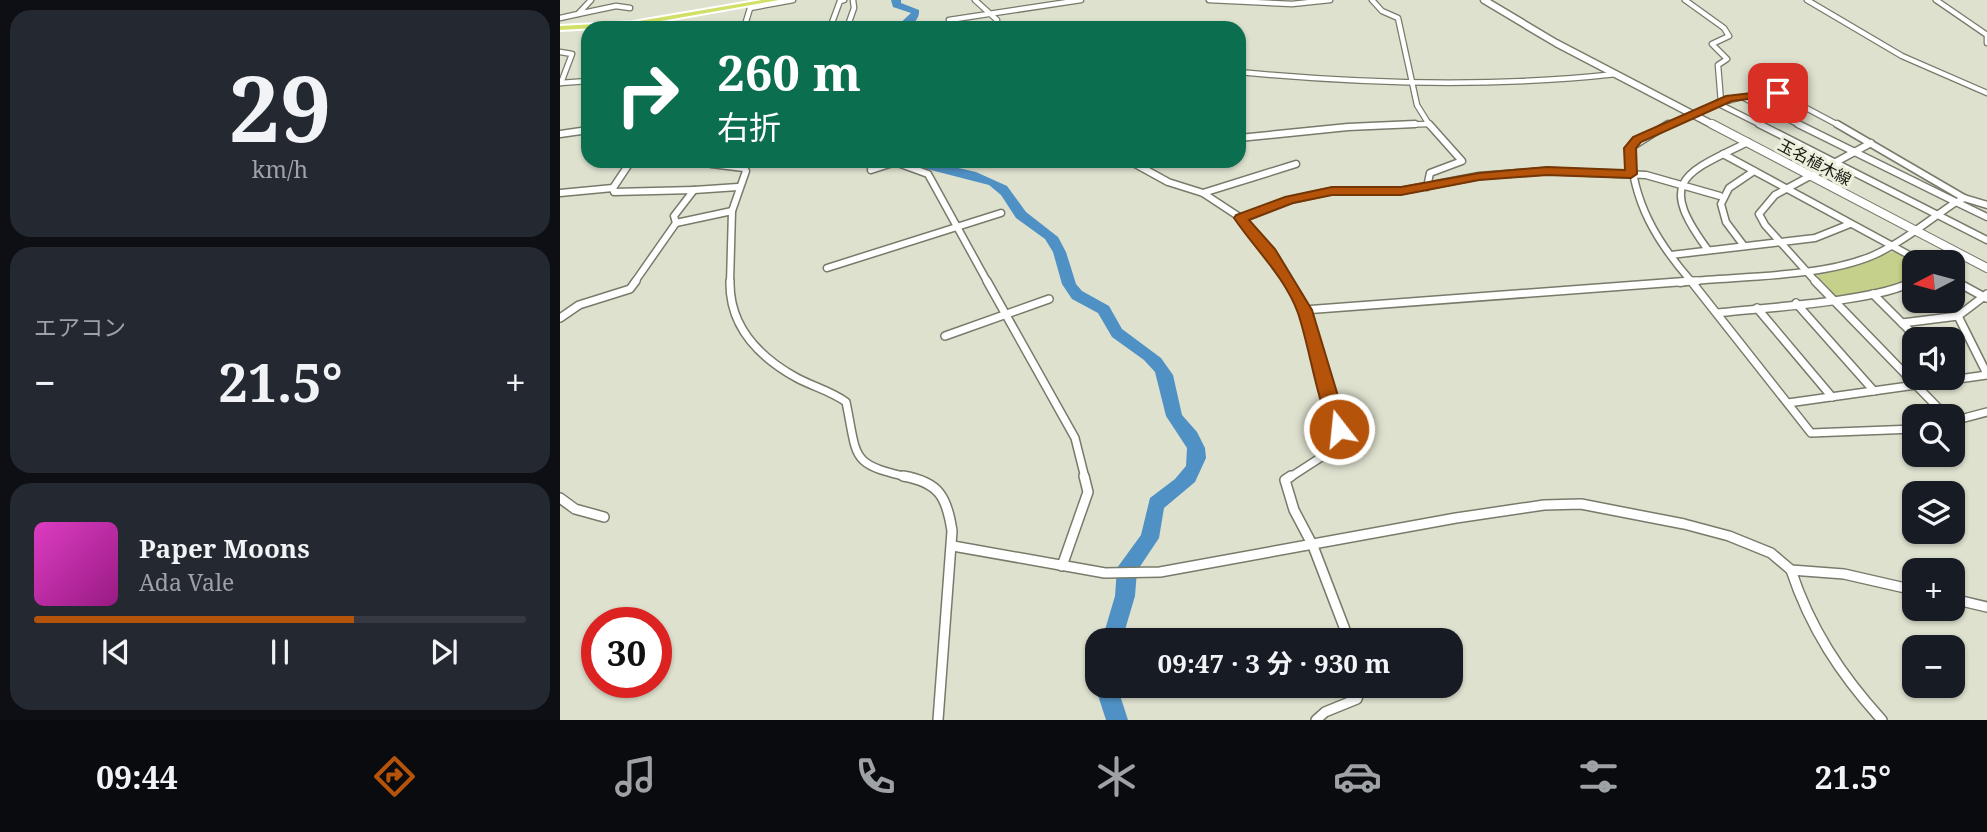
<!DOCTYPE html>
<html lang="ja">
<meta charset="utf-8">
<style>
body{margin:0;font-family:"Noto Serif","Noto Sans JP",serif;background:#242831;color:#f1f3f6;height:100vh;display:flex;flex-direction:column;font-size:26px;white-space:nowrap}
*{box-sizing:border-box;margin:0}
p{font-size:23px;color:#9ea1a6}
.icon{flex:none;width:38px;height:38px;fill:none;stroke:currentColor;stroke-width:2;stroke-linecap:round;stroke-linejoin:round}
.map{position:relative;flex:1;overflow:hidden}
.side{display:flex;flex-direction:column;gap:10px;padding:10px;background:#0d0f14;width:560px}
.side>*{flex:none}
.guide{position:absolute;left:21px;top:21px;width:665px;height:147px;border-radius:21px;box-shadow:0 2px 5px #0004;background:#0b6e4f;color:#fff;overflow:hidden}
.needle{width:46px;rotate:264deg}
.controls{position:absolute;left:1342px;top:250px;display:grid;gap:14px}
.controls a{display:grid;place-items:center;width:63px;height:63px;border-radius:14px;background:#171b24;box-shadow:0 2px 5px #0004;font-size:35px}
.speed{position:absolute;left:21px;top:607px;display:flex;gap:14px;font-size:35px;font-weight:700;text-align:center}
.speed>*{display:grid;place-content:center;width:91px;height:91px;border-radius:50%;background:#171b24;box-shadow:0 2px 5px #0004;line-height:1}
.speed .limit{border:10px solid #d22;background:#fff;color:#111}
.pin{position:absolute;display:grid;place-items:center;width:60px;height:60px;color:#fff;margin:-30px;border-radius:14px;box-shadow:0 4px 10px #0006}
.me{position:absolute;width:77px;margin:-38px;rotate:344deg;stroke-linejoin:round;filter:drop-shadow(0 0 5px #0008)}
.turn{display:flex;align-items:center;gap:24px;height:147px;padding:0 21px;font-size:32px}
.turn .icon{width:91px;height:91px;stroke-width:2.5}
.turn b{display:block;font-size:49px;line-height:60px}
.big{font-size:52px;font-weight:700;line-height:1.1}
.side .card{flex:1;display:flex;flex-direction:column;justify-content:center;gap:10px;min-width:0;padding:0 24px;border-radius:21px;background:#242831}
.side .dial{align-items:center;gap:0}
.dial b{font-size:91px;line-height:1}
.song{display:flex;align-items:center;gap:21px}
.cover{width:84px;height:84px;border-radius:10px;background:linear-gradient(135deg,hsl(310 70% 55%),hsl(310 70% 35%))}
.played{height:7px;border-radius:4px;background:linear-gradient(90deg,#b45309 65%,#363941 65%)}
.keys{display:flex;justify-content:space-around;direction:ltr}
.heat{display:flex;justify-content:space-between;align-items:center;font-size:38px;direction:ltr}
.trip{position:absolute;left:525px;top:628px;width:378px;height:70px;border-radius:21px;background:#171b24;box-shadow:0 2px 5px #0004;font-weight:700;line-height:70px;text-align:center}
.tab-bar{display:flex;height:112px;justify-content:space-around;align-items:center;background:#090b0e;color:#9ea1a6}
.tab-bar .icon{width:49px;height:49px}
.tab-bar .current{color:#b45309}
.tab-bar b{font-size:32px;color:#f1f3f6}
main{display:flex;flex:1;min-height:0}
.map>svg:first-child{display:block}
</style>
<main>
<section class="side">
<div class="card dial"><b>29</b><p>km/h</p></div>
<div class="card"><p>エアコン</p>
<div class="heat"><a>−</a><b class="big">21.5°</b><a>+</a></div>
</div>
<div class="card">
<div class="song"><i class="cover"></i><div><b>Paper Moons</b><p>Ada Vale</p></div></div>
<div class="played"></div>
<div class="keys"><svg class="icon" aria-label="previous" viewBox="0 0 24 24"><path d="M18 5L8 12l10 7zM5 5v14"/></svg><svg class="icon" aria-label="pause" viewBox="0 0 24 24"><path d="M8 5v14M16 5v14"/></svg><svg class="icon" aria-label="next" viewBox="0 0 24 24"><path d="M6 5l10 7-10 7zM19 5v14"/></svg></div>
</div>
</section>
<div class="map">
<svg width="1427" height="720" viewBox="0 0 1427 720">
<rect width="100%" height="100%" fill="#dee1ce"/>
<path fill="#c5d08b" d="M1335,251L1358,262H1354V276C1331,292 1303,293 1276,296L1254,272L1286,267Z"/>
<g fill="none" stroke-linecap="round" stroke-linejoin="round">
<g fill="#5091c5" fill-rule="evenodd">
<path d="M331,0H341V3L359,10C360,23 347,28 335,28L351,13L333,7Z"/>
<path d="M352,161H368L416,172L447,186L466,212L498,237L506,252L516,284L522,291L549,306L562,329L601,358L613,375L622,415L637,432L645,448L646,458L635,482L604,508L599,538L577,571L575,596L562,640H542L555,596L557,568L581,535L590,498L615,479L626,466L627,448L606,416L595,372L584,360L552,337L538,313L512,299L502,284L493,252L485,239L456,218L441,195L429,185L363,168Z"/>
<path d="M537,681V686H557L568,720H546L535,686Z"/>
</g>
<g stroke="#777b6a" stroke-width="7">
<g id="minor-far3">
<path d="M415,0L437,20L433,28"/>
<path d="M649,0L732,4L770,0"/>
<path d="M812,0L822,11L838,18L857,105L870,126"/>
<path d="M1125,0L1164,28L1169,36L1152,44L1167,59L1158,65L1161,102"/>
<path d="M1247,0L1342,56L1427,93"/>
<path d="M1376,0L1427,35V43"/>
<path d="M190,8L233,0"/>
<path d="M18,14L56,6L70,8"/>
<path d="M0,18L18,14L31,0"/>
<path d="M389,20L521,0"/>
<path d="M184,28L191,5"/>
<path d="M270,28L280,1L284,0"/>
<path d="M287,28L294,8L293,0"/>
<path d="M0,52L12,54L1,83"/>
<path d="M679,72C804,84 931,88 1056,74"/>
<path d="M0,83L28,81"/>
<path d="M1184,97L1218,93L1280,126"/>
<path d="M1157,103L1203,126"/>
<path d="M809,126L868,124"/>
<path d="M1105,126L1157,104L1182,97L1242,126"/>
</g>
</g>
<g stroke="#777b6a" stroke-width="9">
<g id="minor-far2">
<path d="M1108,124L1070,148C1073,202 1096,241 1131,281"/>
<path d="M1199,124L1427,240"/>
<path d="M1277,124L1404,198"/>
<path d="M0,134L28,130"/>
<path d="M679,138L788,127L855,124"/>
<path d="M1163,154L1362,262"/>
<path d="M148,161L151,164L184,168L186,171L172,211"/>
<path d="M312,161L311,170L339,161"/>
<path d="M570,161L608,182L643,193L681,218L710,252L728,283"/>
<path d="M335,162L368,174L428,283"/>
<path d="M867,187L870,173L902,161L869,124"/>
<path d="M53,188L71,161"/>
<path d="M134,190L178,187"/>
<path d="M0,193L53,188L54,192L134,190L114,216L116,223L74,283"/>
<path d="M643,193L736,164"/>
<path d="M1400,200L1404,198L1427,205"/>
<path d="M1396,202L1427,217"/>
<path d="M681,218L730,200L772,191H841L919,176L987,171L1086,175L1160,196"/>
<path d="M116,223L172,211L170,283"/>
<path d="M1184,246L1166,222L1161,204L1169,188L1194,171"/>
<path d="M1148,250C1097,181 1122,174 1188,142"/>
<path d="M1111,255L1255,238L1290,224"/>
<path d="M267,268L441,213"/>
<path d="M1393,280L1398,283"/>
<path d="M1131,281C1186,276 1264,277 1314,255C1343,242 1369,220 1396,202L1238,124"/>
<path d="M1120,283L1131,281"/>
<path d="M1257,283L1205,225L1199,214L1215,195L1311,143"/>
<path d="M1350,283L1354,280"/>
</g>
</g>
<g stroke="#777b6a" stroke-width="10">
<g id="minor-far1">
<path d="M170,281C169,326 199,357 237,378C254,387 271,391 286,402C298,460 289,464 352,478"/>
<path d="M427,281L515,438L525,478"/>
<path d="M727,281L744,310L783,443L729,478"/>
<path d="M1131,281L1251,433L1354,429"/>
<path d="M1131,281H1137"/>
<path d="M1255,281L1386,416"/>
<path d="M1395,281L1426,298"/>
<path d="M1313,294L1359,340"/>
<path d="M1427,294L1398,316L1427,374"/>
<path d="M1236,303L1314,391"/>
<path d="M1197,308L1272,397"/>
<path d="M744,310L1131,281"/>
<path d="M1158,313C1200,308 1322,301 1353,281"/>
<path d="M0,318L19,305L70,289L76,281"/>
<path d="M1342,323L1398,316"/>
<path d="M385,336L489,299"/>
<path d="M1228,403L1427,375"/>
<path d="M1393,421L1427,412"/>
</g>
</g>
<g stroke="#777b6a" stroke-width="12">
<g id="minor">
<path d="M343,476C379,482 387,497 392,531L378,720"/>
<path d="M731,476L725,480L734,510L753,546L789,640"/>
<path d="M0,498L15,509L44,517"/>
<path d="M393,546L545,573L600,572L896,518L984,505L1021,504L1124,524L1169,536L1211,553L1231,570L1284,574L1354,590"/>
<path d="M502,566L528,492L524,476"/>
<path d="M1231,570C1250,628 1281,675 1322,720"/>
<path d="M1393,599L1427,607"/>
<path d="M756,720L765,712L797,699L801,686"/>
</g>
</g>
<g stroke="#777b6a" stroke-width="9">
<path id="secondary-far1" d="M924,0L996,43L1155,126"/>
</g>
<g stroke="#777b6a" stroke-width="10">
<path id="secondary" d="M1152,124L1427,268"/>
</g>
<g stroke="#fff" stroke-width="4">
<path id="trunk" d="M202,0H219L73,26L0,30V26L73,22Z"/>
</g>
<use href="#minor-far3" stroke="#fff" stroke-width="4.5"/>
<use href="#minor-far2" stroke="#fff" stroke-width="6"/>
<use href="#minor-far1" stroke="#fff" stroke-width="7"/>
<use href="#minor" stroke="#fff" stroke-width="9"/>
<use href="#secondary-far1" stroke="#fff" stroke-width="6"/>
<use href="#secondary" stroke="#fff" stroke-width="8"/>
<use href="#trunk" fill="#d2e068" fill-rule="evenodd"/>
</g>
<path fill="#b45309" stroke="#753606" stroke-width="2" d="M1218,90L1222,91V95L1172,101L1081,142L1076,148L1077,174L1071,178L987,175L919,180L841,195H772L733,203L689,220L715,249L752,310L788,429L785,434H773C757,402 750,349 738,313C725,277 695,249 674,218L676,215L725,197L772,187H841L919,173L987,167L1065,170L1064,148L1073,137L1166,96Z"/>
<g text-anchor="middle" stroke-width="6" stroke-linejoin="round" paint-order="stroke">
<g font-size="16" fill="#181912" stroke="#ebefdb">
<text transform="translate(1255 162) rotate(28)" y="6">玉名植木線</text>
</g>
</g>
</svg>
<div class="controls">
<a><svg class="needle" viewBox="-14 -14 28 28"><path d="M0-13l5 13h-10z" fill="#e53935"/><path d="M0 13l5-13h-10z" fill="#9ea1a6"/></svg></a>
<a><svg class="icon" aria-label="sound" viewBox="0 0 24 24"><path d="M4 9h4l5-4v14l-5-4H4zM17 9q2 3 0 6"/></svg></a>
<a><svg class="icon" aria-label="search" viewBox="0 0 24 24"><circle cx="10" cy="10" r="6"/><path d="M15 15l6 6"/></svg></a>
<a><svg class="icon" aria-label="layers" viewBox="0 0 24 24"><path d="M12 4l9 5-9 5-9-5zM3 14l9 5 9-5"/></svg></a>
<a>+</a>
<a>−</a>
</div>
<div class="speed"><div class="limit">30</div></div>
<div class="pin" style="left:1218px;top:93px;background:#d93025"><svg class="icon" aria-label="arrive" viewBox="0 0 24 24"><path d="M6 21V4h12l-3 4 3 4H6"/></svg></div>
<svg class="me" style="left:779px;top:429px" viewBox="-20 -20 40 40"><circle r="17" fill="#b45309" stroke="#fff" stroke-width="3"/><path d="M0-11L8 9 0 5-8 9z" fill="#fff"/></svg>
<div class="trip">09:47 · 3 分 · 930 m</div>
<div class="guide">
<div class="turn"><svg class="icon" aria-label="right" viewBox="0 0 24 24"><path d="M7 20v-9h11M14 6l5 5-5 5"/></svg><div><b>260 m</b>右折</div></div>
</div>
</div>
</main>
<nav class="tab-bar">
<b>09:44</b>
<svg class="icon current" aria-label="directions" viewBox="0 0 24 24"><path d="M12 3l9 9-9 9-9-9zM9 14v-3h6M13 9l2 2-2 2"/></svg>
<svg class="icon" aria-label="music" viewBox="0 0 24 24"><path d="M9 18V5l10-2v13"/><circle cx="6" cy="18" r="3"/><circle cx="16" cy="16" r="3"/></svg>
<svg class="icon" aria-label="phone" viewBox="0 0 24 24"><path d="M5 4h4l2 5-3 2q2 4 5 5l2-3 5 2v4C11 20 4 13 5 4z"/></svg>
<svg class="icon" aria-label="climate" viewBox="0 0 24 24"><path d="M12 3v18M4 7l16 10M4 17L20 7"/></svg>
<svg class="icon" aria-label="car" viewBox="0 0 24 24"><path d="M5 17H2v-5l4-1 3-4h7l3 4 3 1v5h-3M9 17h6M6 11h13"/><circle cx="7" cy="17" r="2"/><circle cx="17" cy="17" r="2"/></svg>
<svg class="icon" aria-label="filters" viewBox="0 0 24 24"><path d="M4 7h16M4 17h16"/><circle cx="9" cy="7" r="2"/><circle cx="15" cy="17" r="2"/></svg>
<b>21.5°</b>
</nav>
